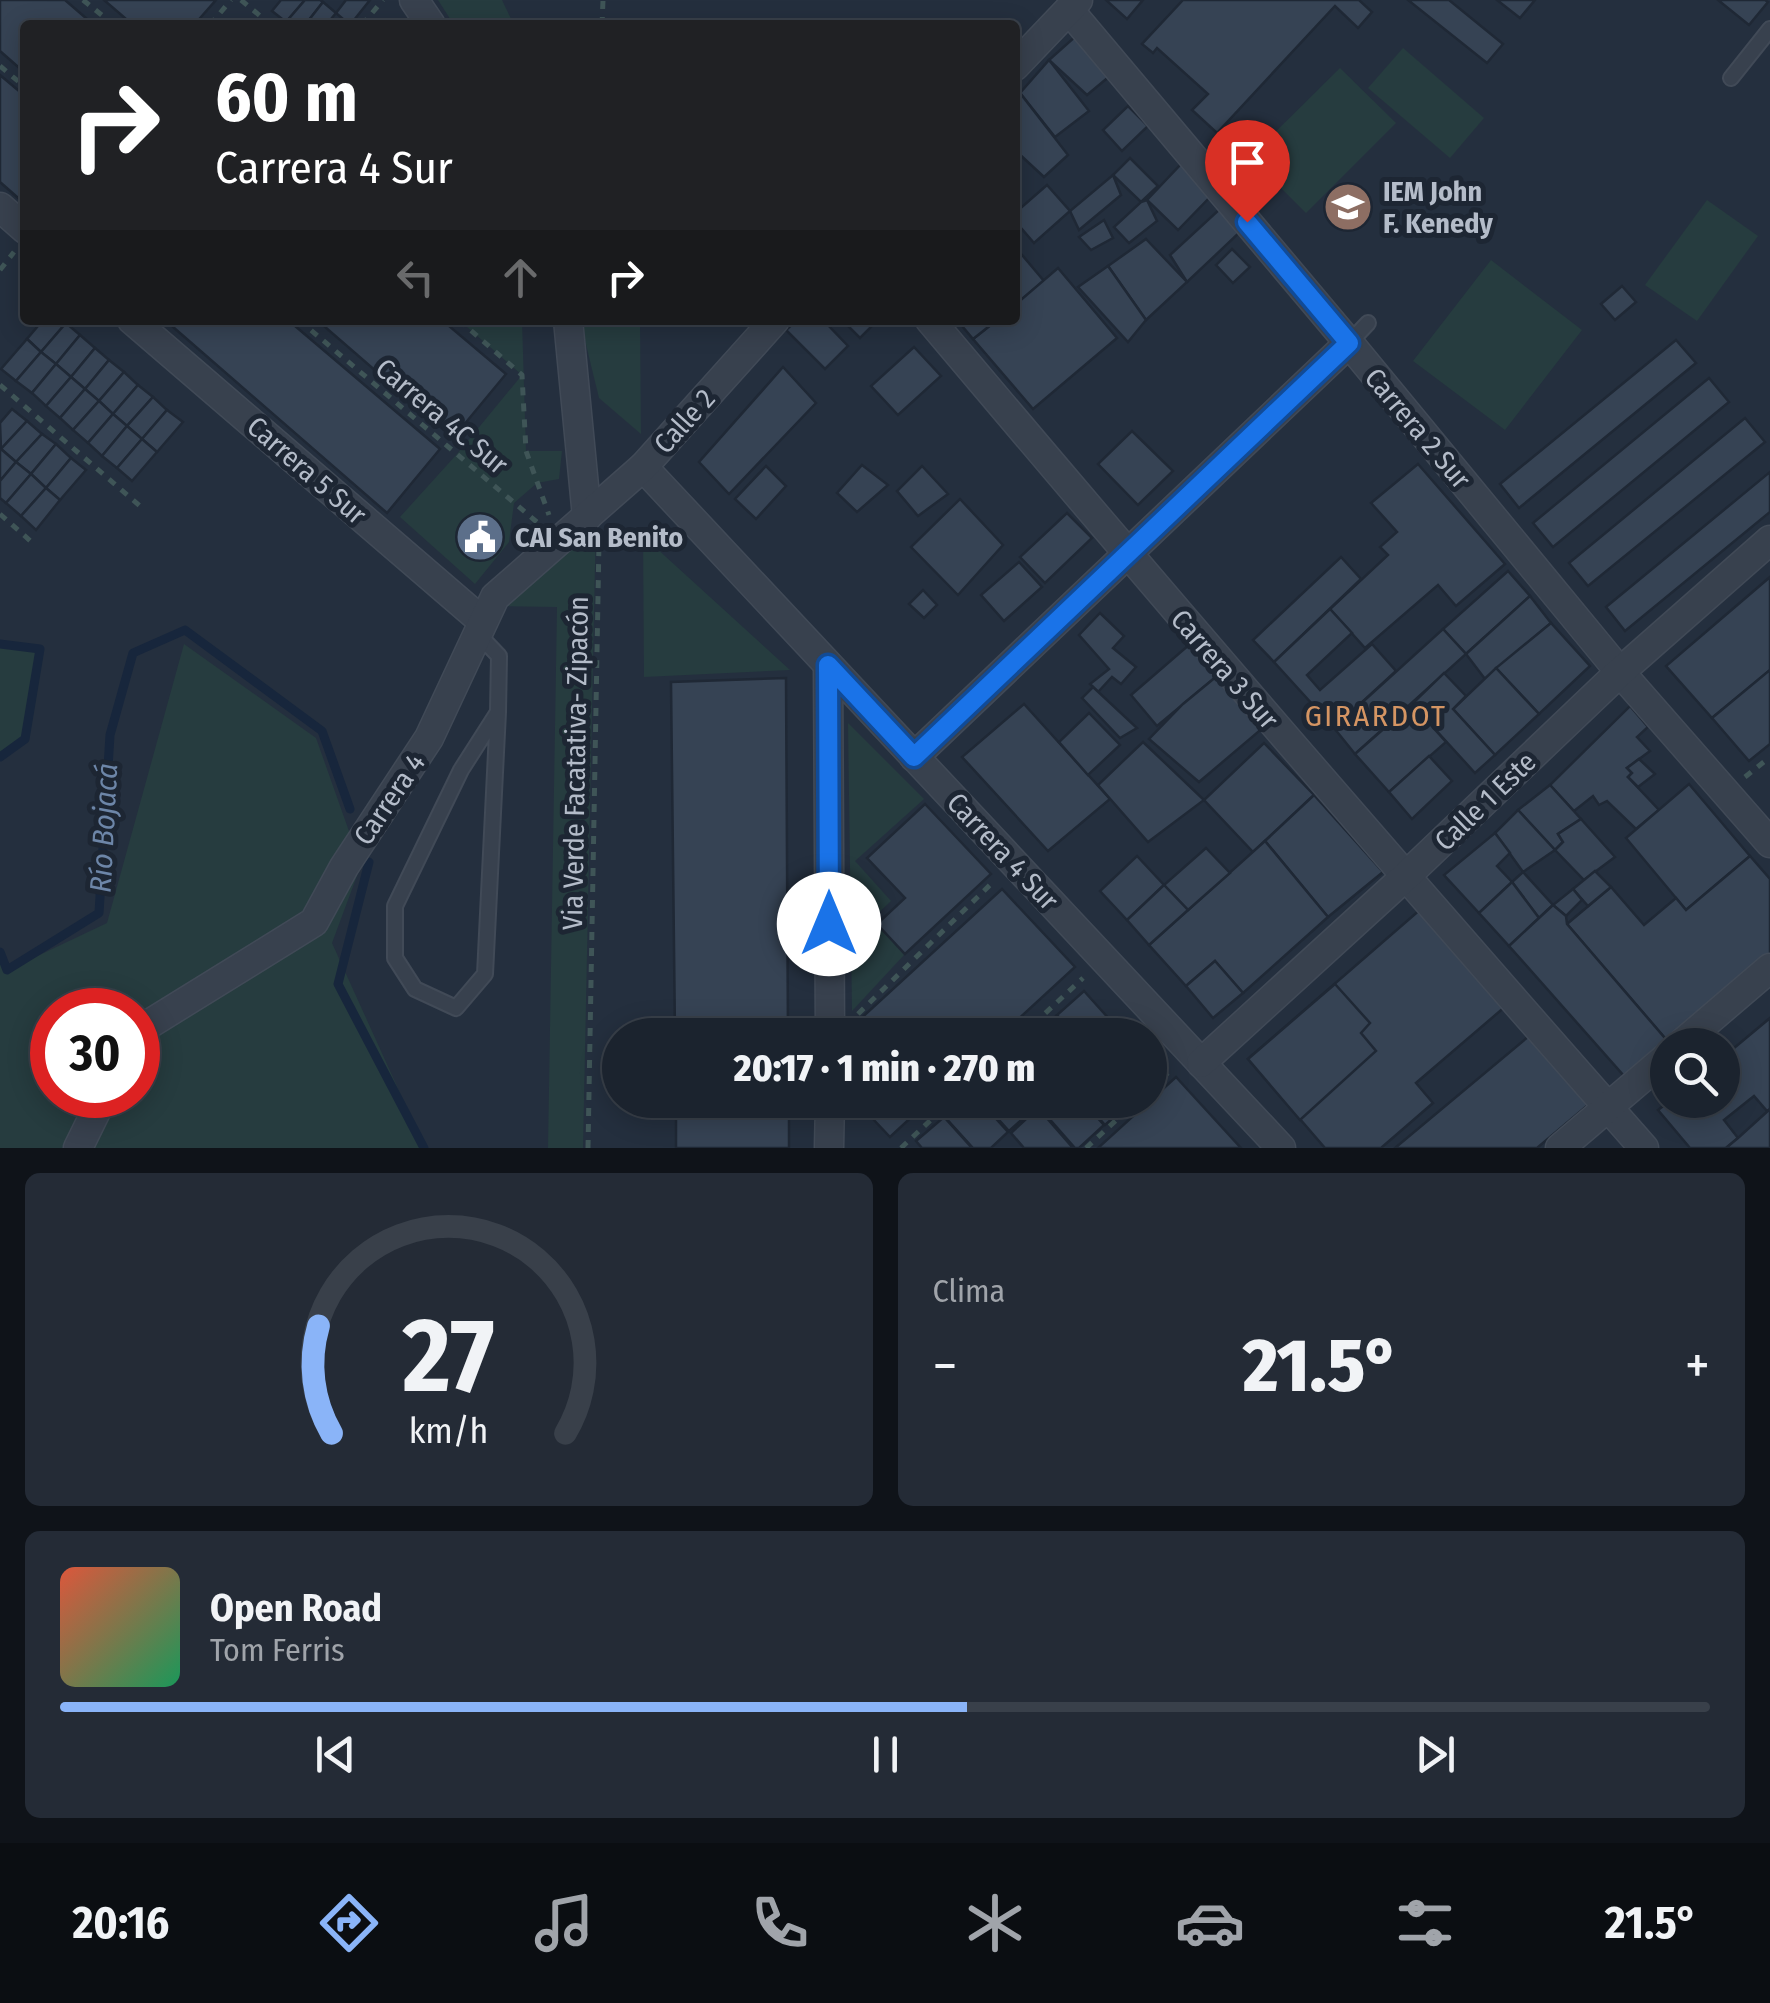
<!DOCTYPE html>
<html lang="es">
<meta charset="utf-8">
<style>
body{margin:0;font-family:"Fira Sans Condensed",sans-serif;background:#242b36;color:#f1f3f6;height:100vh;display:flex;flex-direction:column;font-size:38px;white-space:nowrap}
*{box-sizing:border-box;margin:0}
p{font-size:32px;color:#a0a4aa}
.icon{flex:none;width:55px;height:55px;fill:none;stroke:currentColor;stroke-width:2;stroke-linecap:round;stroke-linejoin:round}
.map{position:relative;height:1148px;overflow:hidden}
.sheet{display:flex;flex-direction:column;gap:25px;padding:25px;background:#0f1319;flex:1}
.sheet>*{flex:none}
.banner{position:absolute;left:20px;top:20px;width:1000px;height:305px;border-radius:10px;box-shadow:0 5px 25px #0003,0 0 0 2px #39404a;background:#202124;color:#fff;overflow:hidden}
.tools{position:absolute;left:1650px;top:1028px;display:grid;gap:20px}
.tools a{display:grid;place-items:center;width:90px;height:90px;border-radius:50%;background:#1b232e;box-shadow:0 5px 25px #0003,0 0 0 2px #39404a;font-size:50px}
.speed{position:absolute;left:30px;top:988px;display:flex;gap:20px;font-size:50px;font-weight:700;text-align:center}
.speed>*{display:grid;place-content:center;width:130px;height:130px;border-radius:50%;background:#1b232e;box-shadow:0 5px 25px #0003,0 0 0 2px #39404a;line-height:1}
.speed .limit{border:15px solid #d22;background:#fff;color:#111}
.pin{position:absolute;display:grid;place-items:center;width:85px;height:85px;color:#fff;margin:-102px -42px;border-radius:50% 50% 50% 0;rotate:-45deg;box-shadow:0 0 10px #0007}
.pin .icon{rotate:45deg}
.me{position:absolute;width:110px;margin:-55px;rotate:0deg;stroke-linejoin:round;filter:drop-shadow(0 0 8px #0008)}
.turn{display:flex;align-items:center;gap:35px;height:210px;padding:0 30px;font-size:45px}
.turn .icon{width:130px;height:130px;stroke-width:2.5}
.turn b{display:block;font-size:70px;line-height:85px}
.lanes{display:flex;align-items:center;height:95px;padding:0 30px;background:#0003;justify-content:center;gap:50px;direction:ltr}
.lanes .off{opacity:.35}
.big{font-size:75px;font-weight:800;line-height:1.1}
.sheet .widget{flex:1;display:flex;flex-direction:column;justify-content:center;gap:15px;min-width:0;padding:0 35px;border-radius:15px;background:#242b36}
.sheet .dial{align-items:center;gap:0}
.dial svg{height:260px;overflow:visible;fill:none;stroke:#39404a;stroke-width:7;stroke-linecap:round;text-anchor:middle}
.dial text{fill:#f1f3f6;stroke:none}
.song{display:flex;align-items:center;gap:30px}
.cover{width:120px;height:120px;border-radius:15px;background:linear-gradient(135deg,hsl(10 70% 55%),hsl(150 70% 35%))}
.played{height:10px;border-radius:5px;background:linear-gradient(90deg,#8ab4f8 55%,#39404a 55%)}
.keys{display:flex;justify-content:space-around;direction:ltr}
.heat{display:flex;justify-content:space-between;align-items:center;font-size:55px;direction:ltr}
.sheet .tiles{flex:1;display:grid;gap:25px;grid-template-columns:1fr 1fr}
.widget:last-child{grid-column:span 2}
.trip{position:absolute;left:602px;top:1018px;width:565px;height:100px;border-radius:50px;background:#1b232e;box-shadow:0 5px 25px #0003,0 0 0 2px #39404a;font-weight:800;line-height:100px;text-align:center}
.tabs{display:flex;height:160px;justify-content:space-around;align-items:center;background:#0b0e12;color:#a0a4aa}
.tabs .icon{width:70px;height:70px}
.tabs .current{color:#8ab4f8}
.tabs b{font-size:45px;color:#f1f3f6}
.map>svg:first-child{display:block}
</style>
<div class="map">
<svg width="1770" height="1148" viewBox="0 0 1770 1148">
<rect width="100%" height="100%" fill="#242f3e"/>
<g fill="#263c3f" fill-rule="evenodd">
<path d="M438,0H502L514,25H454Z"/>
<path d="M1403,48L1484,118L1450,158L1368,88Z"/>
<path d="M1340,68L1396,123L1306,213L1250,157Z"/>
<path d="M1707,200L1758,236L1697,321L1645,285Z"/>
<path d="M1491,260L1582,330L1505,430L1413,361Z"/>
<path d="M459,320H522L526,451H562L559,479L537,483L514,503L509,542L475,584L400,517L457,454L522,375Z"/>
<path d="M580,320H640L641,434L599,398Z"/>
<path d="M596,518L583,1148H548L557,607L499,606Z"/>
<path d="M643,536L790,670L644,677Z"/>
<path d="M0,644L40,649L25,739L0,757Z"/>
<path d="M184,644L316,738L361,865L332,943L425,1148H0V952L8,970L107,923ZM52,1010H138V1095H52Z"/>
<path d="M848,723L924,799L855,861L891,901L872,919L904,955L852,1011Z"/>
</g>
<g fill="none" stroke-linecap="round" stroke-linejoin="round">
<g stroke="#17263c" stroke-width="9">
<path d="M0,644L40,649L25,739L0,757"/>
<path d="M369,862L338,984L424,1148"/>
<path d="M0,952L7,970L99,913L110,735L133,653L185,630L322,731L350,809"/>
</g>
</g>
<g fill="#364354" stroke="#1f2835" stroke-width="2.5">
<path d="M0,0H65L94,25H25V73L0,51Z"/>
<path d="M104,0H216L194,25H133Z"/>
<path d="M281,0H305L286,22L272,11Z"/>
<path d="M305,0H320L323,2L305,25H290L286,22Z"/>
<path d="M346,0H370L350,25L336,13Z"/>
<path d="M1106,0H1143L1127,19Z"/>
<path d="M1183,0H1359L1372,12L1358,28L1335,6L1217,133L1192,110L1208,94L1157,48L1153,53L1142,44Z"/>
<path d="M1408,0H1449L1503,44L1487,63Z"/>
<path d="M1497,0H1535L1520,18Z"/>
<path d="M1718,0H1765L1768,2L1749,25Z"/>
<path d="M323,2L336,13L326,25H305Z"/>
<path d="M1077,35L1111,75L1087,95L1049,60Z"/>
<path d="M1049,60L1089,111L1055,137L1020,93Z"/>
<path d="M0,75L25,96V204L0,182Z"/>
<path d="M1020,93L1068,155L1044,177L1015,150V99Z"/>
<path d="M1128,106L1148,126L1122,151L1103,130Z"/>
<path d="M1130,158L1158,186L1141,202L1113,175Z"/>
<path d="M1184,161L1212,195L1178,230L1147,200Z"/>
<path d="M1113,175L1121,195L1079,230L1070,211Z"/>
<path d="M1047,185L1070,211L1034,243L1015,221V213Z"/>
<path d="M1147,200L1157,221L1129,243L1114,227L1141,202Z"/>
<path d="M1222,207L1241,231L1187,282L1170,255Z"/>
<path d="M1104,220L1113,238L1091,250L1079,237Z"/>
<path d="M1146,239L1187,282L1146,320L1108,266Z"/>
<path d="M1017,249L1044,281L1015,305V251Z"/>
<path d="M1232,249L1250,267L1233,283L1216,265Z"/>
<path d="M1108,266L1146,320L1128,342L1078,287Z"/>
<path d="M1058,268L1117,338L1033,409L973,339L997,320H1015V305Z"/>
<path d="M1622,286L1636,302L1615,320L1601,304Z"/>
<path d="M43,320H62L66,323L41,352L27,339Z"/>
<path d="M165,320H288L440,449L387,513Z"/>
<path d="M317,320H442L506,374L453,438Z"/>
<path d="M797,320H823L848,346L825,369L786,330Z"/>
<path d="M842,320H878L860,338Z"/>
<path d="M957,320H997L973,339Z"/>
<path d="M66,323L80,335L56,364L41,352Z"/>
<path d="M80,335L95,348L71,377L56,364Z"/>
<path d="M27,339L41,352L16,381L1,369Z"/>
<path d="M1676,340L1696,363L1519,508L1500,484Z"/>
<path d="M914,347L941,376L898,415L871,386Z"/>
<path d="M95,348L109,360L85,389L71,377Z"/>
<path d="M41,352L56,364L32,393L16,381Z"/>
<path d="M109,360L124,372L99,401L85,389Z"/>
<path d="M56,364L71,377L46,406L32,393Z"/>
<path d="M783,367L816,403L729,494L699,462Z"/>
<path d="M124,372L138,385L113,414L99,401Z"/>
<path d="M71,377L85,389L60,418L46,406Z"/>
<path d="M1709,378L1729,402L1553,547L1533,523Z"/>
<path d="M138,385L153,397L127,426L113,414Z"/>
<path d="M85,389L99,401L73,430L60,418Z"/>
<path d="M153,397L167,410L142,439L127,426Z"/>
<path d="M99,401L113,414L88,443L73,430Z"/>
<path d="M12,409L27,421L1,449L0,423Z"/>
<path d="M167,410L183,422L157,452L142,439Z"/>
<path d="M113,414L127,426L102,456L88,443Z"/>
<path d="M1745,418L1765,442L1588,586L1569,563Z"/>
<path d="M27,421L42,434L16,462L1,449Z"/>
<path d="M127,426L142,439L117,468L102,456Z"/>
<path d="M1132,431L1173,471L1138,505L1098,464Z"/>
<path d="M42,434L56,444L31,474L16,462Z"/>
<path d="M142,439L157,452L132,481L117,468Z"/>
<path d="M56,444L71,458L46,488L31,474Z"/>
<path d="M1,449L16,462L0,481V451Z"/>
<path d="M71,458L86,470L60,500L46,488Z"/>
<path d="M16,462L31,474L6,503L0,498V481Z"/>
<path d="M1418,464L1505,564L1456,606L1438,585L1365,648L1330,609L1388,555L1380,547L1397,532L1371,503Z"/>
<path d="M862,465L888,485L857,512L837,493Z"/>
<path d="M766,466L786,486L756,519L735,499Z"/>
<path d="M922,466L948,494L918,516L897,491Z"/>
<path d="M1770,472V512L1625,631L1606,607Z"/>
<path d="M31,474L46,488L21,516L6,503Z"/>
<path d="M46,488L60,500L36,530L21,516Z"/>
<path d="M960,499L1003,545L958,595L911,547Z"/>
<path d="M1067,513L1092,538L1045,583L1020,557Z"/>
<path d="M478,517L500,536L483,556L461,538Z"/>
<path d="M1341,557L1361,579L1274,662L1253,640Z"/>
<path d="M1019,562L1042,587L1004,621L981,595Z"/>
<path d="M1508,571L1530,596L1466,654L1443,629Z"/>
<path d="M1770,577V670L1712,718L1666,666Z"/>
<path d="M923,590L937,605L924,618L909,604Z"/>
<path d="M1530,596L1551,623L1485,679L1466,654Z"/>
<path d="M1330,609L1352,633L1307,675L1320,690L1372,644L1396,671L1334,728L1274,662Z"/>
<path d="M1100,613L1124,636L1113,648L1136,667L1121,684L1112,677L1098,692L1090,684L1109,669L1079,635Z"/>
<path d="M1551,623L1590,666L1539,714L1496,668Z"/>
<path d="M1443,629L1466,654L1355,754L1334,728Z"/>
<path d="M1190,644L1217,676L1157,726L1131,695Z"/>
<path d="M1496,668L1539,714L1495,755L1453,709Z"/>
<path d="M1770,670V744L1749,761L1712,718Z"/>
<path d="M1444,673L1466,696L1453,709L1495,755L1475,773L1412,704Z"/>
<path d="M1217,676L1264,727L1199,782L1149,739L1183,704Z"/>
<path d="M786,678L788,1035H675L671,682Z"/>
<path d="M1093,687L1137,728L1120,738L1082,698Z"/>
<path d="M1024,704L1110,799L1048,851L962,757Z"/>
<path d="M1412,704L1446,742L1389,792L1355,754Z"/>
<path d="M1630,706L1648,727L1637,737L1650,751L1627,768L1632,773L1628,777L1659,810L1636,829L1607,801L1599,805L1593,796L1574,811L1550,785Z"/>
<path d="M1089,713L1120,745L1088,775L1059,742Z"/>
<path d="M1143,742L1204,800L1148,842L1098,785Z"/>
<path d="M1264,743L1314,795L1253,852L1204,800Z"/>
<path d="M1429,756L1452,781L1412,819L1389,792Z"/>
<path d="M1639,759L1655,774L1638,787L1628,777L1632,773L1627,768Z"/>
<path d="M1689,784L1750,856L1686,910L1626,838Z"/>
<path d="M1550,785L1581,819L1558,834L1563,842L1555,850L1518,810Z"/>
<path d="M1314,795L1383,872L1328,917L1265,841Z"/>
<path d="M925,804L991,874L905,954L877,924L905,898L867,858Z"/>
<path d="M1518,810L1555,850L1523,872L1495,833Z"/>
<path d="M1581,819L1615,857L1584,880L1555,850L1563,842L1558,834Z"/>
<path d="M1495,833L1510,853L1497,866L1512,882L1479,913L1444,875Z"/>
<path d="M1265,841L1328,917L1243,993L1215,961L1186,986L1149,945Z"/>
<path d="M1206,848L1230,873L1188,910L1164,885Z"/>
<path d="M1137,856L1164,885L1127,920L1100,891Z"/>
<path d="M1750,856L1770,879V960L1670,1044L1567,924L1611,887L1644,925L1676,898L1686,910Z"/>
<path d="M1595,871L1611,887L1588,906L1573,889Z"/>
<path d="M1523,872L1553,905L1539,918L1512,882Z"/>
<path d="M1512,882L1539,918L1509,946L1479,913Z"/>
<path d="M1164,885L1188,910L1149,945L1127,920Z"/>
<path d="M1002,889L1075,967L1001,1035L844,1034Z"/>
<path d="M1573,889L1582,900L1566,916L1553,905Z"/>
<path d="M1553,905L1566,916L1567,924L1670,1044L1625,1077L1509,946Z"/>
<path d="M1422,908L1507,1005L1416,1083L1433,1103L1381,1148H1325L1248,1059Z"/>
<path d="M1215,961L1243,993L1213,1018L1186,986Z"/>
<path d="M1335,984L1370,1023L1361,1033L1376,1051L1300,1120L1248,1059Z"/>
<path d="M1084,991L1120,1031L1116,1035H1075L1057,1015Z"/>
<path d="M1056,1016L1073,1035H1035Z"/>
<path d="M1770,1018V1109L1767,1111L1754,1096L1724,1120L1738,1138L1726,1148H1690L1658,1110L1671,1100H1722V1058Z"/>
<path d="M1529,1036L1588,1105L1537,1148H1395Z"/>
<path d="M1176,1077L1241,1148H1098Z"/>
<rect x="676" y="1100" width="113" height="48"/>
<path d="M855,1100H930L890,1137Z"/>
<path d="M962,1100H979L1008,1132L991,1148H973L944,1116Z"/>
<path d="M981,1100H1030L1036,1107L1009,1131Z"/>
<path d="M1047,1100H1081L1104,1125L1079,1148H1075L1039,1107Z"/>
<path d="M1083,1100H1132V1101L1105,1125Z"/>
<path d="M1038,1108L1073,1148H1024L1011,1133Z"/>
<path d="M1770,1109V1148H1726L1738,1138Z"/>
<path d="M944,1117L972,1148H922L916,1141Z"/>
</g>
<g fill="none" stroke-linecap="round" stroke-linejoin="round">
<g stroke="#414a57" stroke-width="18">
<g id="lane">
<path d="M1731,78L1770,29"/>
<path d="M1349,343L1368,323"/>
<path d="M478,634L499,656L498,712L485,974L456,1008L415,989L395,958V906L461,770L498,712"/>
</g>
</g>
<g stroke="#414a57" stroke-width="31">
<g id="street">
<path d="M414,0L431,25"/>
<path d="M1069,10L1349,343L1620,672L1770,843"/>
<path d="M1015,66L1078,0"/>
<path d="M0,207L25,229"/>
<path d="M132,320L482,621"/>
<path d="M568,320L587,517"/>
<path d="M930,320C1165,599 1403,875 1644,1148"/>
<path d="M643,467L1281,1148"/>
<path d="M828,665L830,1035"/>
<path d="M914,757L1349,343"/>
<path d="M138,1031L314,922L344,867L429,738L495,597L643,467L775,320"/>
<path d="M1680,1045L1770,968"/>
<path d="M1201,1063L1405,877L1620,672L1770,540"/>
<path d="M78,1148L104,1095"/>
<path d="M829,1148L830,1100"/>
<path d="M1560,1148L1668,1056"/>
</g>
</g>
<g stroke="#3f5557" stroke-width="5" stroke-dasharray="8 8" stroke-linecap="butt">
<path d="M83,0L114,25"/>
<path d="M241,0L271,25"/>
<path d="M210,25L231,0"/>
<path d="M362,25L383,0"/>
<path d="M602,25L603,0"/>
<path d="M0,66L25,87"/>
<path d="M0,270L14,252"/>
<path d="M299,320L538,523"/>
<path d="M459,320L522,375L526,451L549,515"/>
<path d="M0,385L140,506"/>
<path d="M0,514L35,545"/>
<path d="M1745,777L1770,757"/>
<path d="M858,1014L993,882"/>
<path d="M1022,1035L1083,978"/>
<path d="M1150,1089L1170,1071"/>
<path d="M588,1148L599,542"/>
<path d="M901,1148L952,1100"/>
<path d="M1086,1148L1138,1100"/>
</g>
<use href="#lane" stroke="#38414e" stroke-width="14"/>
<use href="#street" stroke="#38414e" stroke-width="28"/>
</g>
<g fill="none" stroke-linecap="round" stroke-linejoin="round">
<g stroke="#114b97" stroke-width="25">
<path id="route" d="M829,924L828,665L914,757L1349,343L1247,222"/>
</g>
<use href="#route" stroke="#1a73e8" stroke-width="18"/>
</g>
<defs>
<g id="school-disc" transform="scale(2.5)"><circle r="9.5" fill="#8d6e63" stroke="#1d2633"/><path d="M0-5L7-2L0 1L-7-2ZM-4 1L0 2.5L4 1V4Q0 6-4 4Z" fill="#fff"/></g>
<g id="civic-disc" transform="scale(2.5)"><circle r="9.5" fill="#5c6f8a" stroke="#1d2633"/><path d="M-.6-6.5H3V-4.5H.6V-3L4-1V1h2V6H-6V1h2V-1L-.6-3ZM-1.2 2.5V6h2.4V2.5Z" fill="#fff"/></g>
</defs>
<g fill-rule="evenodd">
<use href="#school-disc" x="1348" y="207"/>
<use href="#civic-disc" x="480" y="537"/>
</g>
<g text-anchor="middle" stroke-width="10" stroke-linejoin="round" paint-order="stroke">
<g font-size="28" font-weight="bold" fill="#b4bcc9" stroke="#1d2633" text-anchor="start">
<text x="1383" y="201">IEM John<tspan x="1383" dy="32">F. Kenedy</tspan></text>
<text x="515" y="547">CAI San Benito</text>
</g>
<g font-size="28" fill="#b4bcc9" stroke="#1d2633">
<text transform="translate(442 416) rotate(40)" y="10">Carrera 4C Sur</text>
<text transform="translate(684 421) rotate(-48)" y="10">Calle 2</text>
<text transform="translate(1418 428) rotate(50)" y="10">Carrera 2 Sur</text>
<text transform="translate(307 470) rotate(41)" y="10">Carrera 5 Sur</text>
<text transform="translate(1225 669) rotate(49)" y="10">Carrera 3 Sur</text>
<text transform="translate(575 763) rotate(-89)" y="10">Via Verde Facatativa- Zipacón</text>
<text transform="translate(389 799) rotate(-56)" y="10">Carrera 4</text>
<text transform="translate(1485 801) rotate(-44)" y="10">Calle 1 Este</text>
<text transform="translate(1003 851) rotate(47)" y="10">Carrera 4 Sur</text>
</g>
<g font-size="30" letter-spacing="2.5" fill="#d59563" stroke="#1d2633">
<text x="1376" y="726">GIRARDOT</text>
</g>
<g font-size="30" font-style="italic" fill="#6d86a8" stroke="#1d2633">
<text transform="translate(104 828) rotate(-87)" y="10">Río Bojacá</text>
</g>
</g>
</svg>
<div class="tools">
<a><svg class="icon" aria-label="search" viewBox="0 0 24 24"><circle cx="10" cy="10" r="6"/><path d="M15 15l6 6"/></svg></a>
</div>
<div class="speed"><div class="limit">30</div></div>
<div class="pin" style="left:1247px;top:222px;background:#d93025"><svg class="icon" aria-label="arrive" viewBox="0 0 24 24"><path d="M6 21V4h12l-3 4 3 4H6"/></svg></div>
<svg class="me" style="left:829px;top:924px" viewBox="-20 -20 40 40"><circle r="19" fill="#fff"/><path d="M0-13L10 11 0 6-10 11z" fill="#1a73e8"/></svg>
<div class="trip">20:17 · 1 min · 270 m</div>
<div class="banner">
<div class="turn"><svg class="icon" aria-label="right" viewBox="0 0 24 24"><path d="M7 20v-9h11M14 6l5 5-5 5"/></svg><div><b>60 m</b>Carrera 4 Sur</div></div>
<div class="lanes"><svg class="icon off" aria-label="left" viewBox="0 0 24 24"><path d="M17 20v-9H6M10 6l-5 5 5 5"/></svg><svg class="icon off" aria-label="ahead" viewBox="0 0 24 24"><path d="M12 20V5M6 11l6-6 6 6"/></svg><svg class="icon" aria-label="right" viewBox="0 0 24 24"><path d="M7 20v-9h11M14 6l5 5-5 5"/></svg></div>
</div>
</div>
<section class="sheet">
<div class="tiles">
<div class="widget dial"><svg viewBox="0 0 100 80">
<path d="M14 69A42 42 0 1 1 86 69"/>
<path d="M14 69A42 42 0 0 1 10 36" stroke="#8ab4f8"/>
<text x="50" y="56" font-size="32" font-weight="700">27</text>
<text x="50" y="72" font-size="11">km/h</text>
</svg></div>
<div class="widget"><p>Clima</p>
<div class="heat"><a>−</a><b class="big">21.5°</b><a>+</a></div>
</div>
<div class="widget">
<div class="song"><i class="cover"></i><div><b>Open Road</b><p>Tom Ferris</p></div></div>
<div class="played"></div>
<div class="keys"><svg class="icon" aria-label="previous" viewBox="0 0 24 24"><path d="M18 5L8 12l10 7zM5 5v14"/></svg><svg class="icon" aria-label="pause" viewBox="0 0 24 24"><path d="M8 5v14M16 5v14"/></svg><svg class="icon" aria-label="next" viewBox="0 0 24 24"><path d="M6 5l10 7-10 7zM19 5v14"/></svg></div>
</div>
</div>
</section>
<nav class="tabs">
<b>20:16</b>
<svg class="icon current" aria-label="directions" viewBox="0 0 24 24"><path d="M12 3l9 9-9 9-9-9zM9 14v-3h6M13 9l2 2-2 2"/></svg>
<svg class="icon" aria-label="music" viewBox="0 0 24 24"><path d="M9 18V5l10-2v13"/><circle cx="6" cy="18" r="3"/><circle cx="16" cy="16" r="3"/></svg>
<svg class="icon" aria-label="phone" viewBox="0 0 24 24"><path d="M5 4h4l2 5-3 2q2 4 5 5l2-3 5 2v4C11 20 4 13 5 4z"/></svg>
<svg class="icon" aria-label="climate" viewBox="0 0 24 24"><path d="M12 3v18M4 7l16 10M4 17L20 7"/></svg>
<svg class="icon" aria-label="car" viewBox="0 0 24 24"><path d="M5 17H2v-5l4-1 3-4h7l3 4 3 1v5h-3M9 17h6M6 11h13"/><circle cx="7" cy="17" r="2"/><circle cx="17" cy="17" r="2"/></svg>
<svg class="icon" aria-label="filters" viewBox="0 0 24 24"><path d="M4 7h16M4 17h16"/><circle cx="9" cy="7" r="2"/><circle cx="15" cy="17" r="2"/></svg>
<b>21.5°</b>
</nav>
